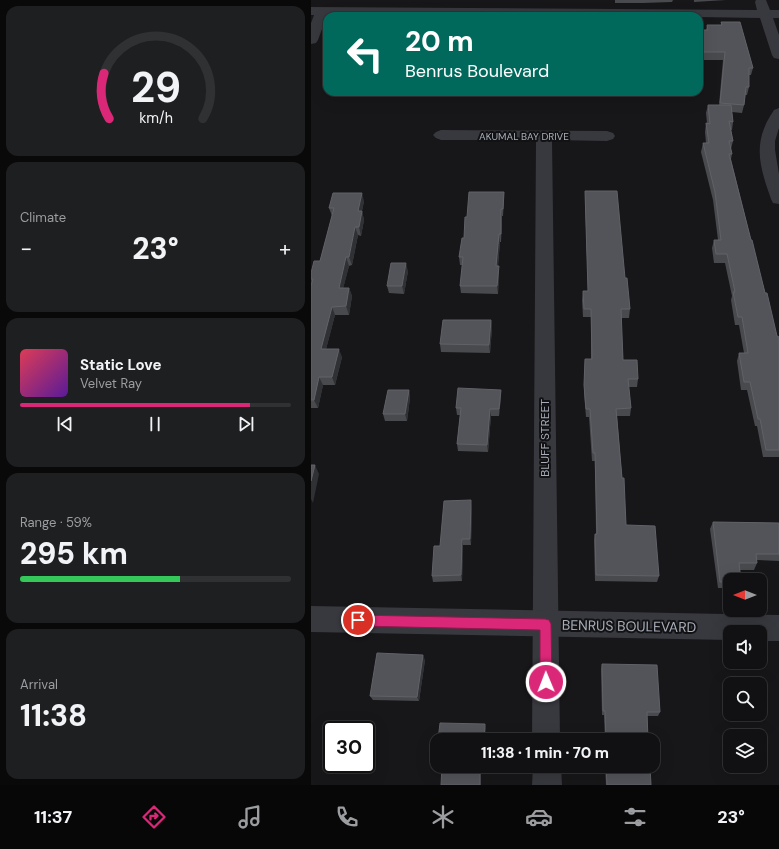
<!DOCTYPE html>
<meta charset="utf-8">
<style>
body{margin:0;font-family:"DM Sans",sans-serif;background:#1e1f21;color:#f1f3f6;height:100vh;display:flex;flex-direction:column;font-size:15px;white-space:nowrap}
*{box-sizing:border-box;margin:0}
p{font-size:13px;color:#9c9da0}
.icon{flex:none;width:22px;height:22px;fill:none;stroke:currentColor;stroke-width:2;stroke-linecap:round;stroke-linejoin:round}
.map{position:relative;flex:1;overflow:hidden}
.panel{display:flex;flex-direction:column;gap:6px;padding:6px;background:#09090a;width:311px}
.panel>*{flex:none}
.banner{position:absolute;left:12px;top:12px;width:380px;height:84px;border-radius:12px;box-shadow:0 4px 16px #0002,0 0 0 1px #303133;background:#00695c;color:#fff;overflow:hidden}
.needle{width:26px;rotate:270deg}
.buttons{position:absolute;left:412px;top:573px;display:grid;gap:8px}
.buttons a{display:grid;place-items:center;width:44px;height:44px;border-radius:8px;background:#111113;box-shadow:0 4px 16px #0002,0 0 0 1px #303133;font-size:20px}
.speed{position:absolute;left:12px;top:721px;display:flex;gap:8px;font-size:20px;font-weight:700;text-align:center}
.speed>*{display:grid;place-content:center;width:52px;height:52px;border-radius:50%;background:#111113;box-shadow:0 4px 16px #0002,0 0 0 1px #303133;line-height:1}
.speed .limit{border:2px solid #111;border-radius:6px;background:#fff;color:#111}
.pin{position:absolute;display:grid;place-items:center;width:34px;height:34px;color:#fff;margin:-17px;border:2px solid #fff;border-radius:50%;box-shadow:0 1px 4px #0007}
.me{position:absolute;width:44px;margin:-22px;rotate:359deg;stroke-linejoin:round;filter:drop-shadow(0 0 3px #0008)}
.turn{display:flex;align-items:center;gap:14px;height:84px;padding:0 16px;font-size:18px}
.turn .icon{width:52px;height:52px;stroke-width:2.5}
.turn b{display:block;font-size:28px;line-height:34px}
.big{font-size:30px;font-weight:800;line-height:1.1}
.panel .card{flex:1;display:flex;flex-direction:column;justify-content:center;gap:6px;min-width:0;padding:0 14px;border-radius:12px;background:#1e1f21}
.panel .dial{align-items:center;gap:0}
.dial svg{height:104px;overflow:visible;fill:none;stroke:#303133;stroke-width:7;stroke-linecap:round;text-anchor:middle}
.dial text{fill:#f1f3f6;stroke:none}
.song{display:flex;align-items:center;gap:12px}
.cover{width:48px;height:48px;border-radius:6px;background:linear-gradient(135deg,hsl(350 70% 55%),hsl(270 70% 35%))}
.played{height:4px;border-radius:2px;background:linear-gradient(90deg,#db2777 85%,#303133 85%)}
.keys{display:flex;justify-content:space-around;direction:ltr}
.heat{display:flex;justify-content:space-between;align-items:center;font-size:22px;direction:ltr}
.charge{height:6px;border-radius:3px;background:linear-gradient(90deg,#34c759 59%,#303133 0)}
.trip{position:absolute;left:119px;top:733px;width:230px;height:40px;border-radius:12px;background:#111113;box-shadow:0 4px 16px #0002,0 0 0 1px #303133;font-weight:800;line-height:40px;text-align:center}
.menu{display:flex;height:64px;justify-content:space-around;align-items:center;background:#070708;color:#9c9da0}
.menu .icon{width:28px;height:28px}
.menu .active{color:#db2777}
.menu b{font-size:18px;color:#f1f3f6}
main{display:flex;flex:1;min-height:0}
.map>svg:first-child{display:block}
</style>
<main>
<section class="panel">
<div class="card dial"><svg viewBox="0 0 100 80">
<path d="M14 69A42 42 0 1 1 86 69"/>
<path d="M14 69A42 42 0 0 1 10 34" stroke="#db2777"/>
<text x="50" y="56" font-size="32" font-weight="700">29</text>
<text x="50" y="72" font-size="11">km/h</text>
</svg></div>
<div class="card"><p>Climate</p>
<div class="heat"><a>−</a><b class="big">23°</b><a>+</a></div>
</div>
<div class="card">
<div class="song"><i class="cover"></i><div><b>Static Love</b><p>Velvet Ray</p></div></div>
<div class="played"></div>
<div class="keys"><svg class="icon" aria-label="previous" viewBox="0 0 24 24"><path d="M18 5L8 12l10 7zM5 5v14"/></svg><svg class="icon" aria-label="pause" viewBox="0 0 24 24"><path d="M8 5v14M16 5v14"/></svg><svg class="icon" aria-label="next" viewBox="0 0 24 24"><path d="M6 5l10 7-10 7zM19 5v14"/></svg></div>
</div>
<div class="card"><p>Range · 59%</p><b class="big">295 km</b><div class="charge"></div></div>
<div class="card"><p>Arrival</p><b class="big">11:38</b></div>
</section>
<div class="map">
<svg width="468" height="785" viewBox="0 0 468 785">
<rect width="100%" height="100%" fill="#171719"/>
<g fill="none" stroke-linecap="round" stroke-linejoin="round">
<g fill="#38393e" fill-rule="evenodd">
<path d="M445,0H455L459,10H468V18H462L468,35V59L463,58L461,55L449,18L388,17V16L16,15L7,40L5,43L0,44V23L3,15H0V7L446,10L444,2Z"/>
<path d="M468,108V128L464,141V150L468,174V204L462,203L460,199C448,165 441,142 463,110Z"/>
<path d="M130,130L296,131L302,133L304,136L302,139L296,141L241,140L249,740H221L225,140H130L125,138L122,135L125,132Z"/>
<path d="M222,766H250L251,785H221Z"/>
</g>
<path fill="#38393e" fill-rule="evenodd" d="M0,606L468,615V641H449V632H419V640L0,632Z"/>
</g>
<g fill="#484a4e">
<path d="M304,0H362L361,2L332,3H304Z"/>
<path d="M383,0H415L383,2Z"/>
<path d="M410,22L442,68L440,75H438V87L436,95H434L433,105L431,113L421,112L422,122L421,130H420L422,141L420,149L421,154L420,159L440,240L466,336L468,337V457H452L446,426H444L436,390H430L426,361L428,353H433L428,325H424L420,300L421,296L414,263H403L401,248L403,240H407L402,200L390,152L392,143H395L394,132L395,123H396L395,113L397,105H408L412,60H388V30H395L396,25H410Z"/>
<path d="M274,191L314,278L319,309L318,318H310L312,360L327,379L326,387H317L320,408L319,416H306L315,525L348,576L346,582L284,581L283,540L284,534H285L284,461H281L278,417H275L273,393L274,359H280V317H272L271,300L272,291H277L274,199Z"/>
<path d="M193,192V200L192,216H191L190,242H189L187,266L188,273L187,294L150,293L149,286L152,265H149L148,257L153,238L156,217Z"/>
<path d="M53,201L51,211L53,220L50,236L47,235L41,265L38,266L32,288H38L41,296L38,315H24L15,349L31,357L24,385H12L7,408H0V273L9,261L21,216L18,208Z"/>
<path d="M97,271L93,294L78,293L76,286Z"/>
<path d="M180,320L181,328L179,353L130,352L129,344Z"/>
<path d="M98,390L99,398L96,421H74L72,414Z"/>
<path d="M190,390V397L188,416H180L177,452L147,451L146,444L149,415H146L145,408Z"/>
<path d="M161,507L160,545H152L151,581L122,582L121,576L129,546Z"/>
<path d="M402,522L468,523V561L446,560V563L443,570H429L419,580V588H407L399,529Z"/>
<path d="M114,660L108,701L62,700L59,696Z"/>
<path d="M291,664L349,712L347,716H336L337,740H294L293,715H291L290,669Z"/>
<path d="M294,766H339L340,785H295Z"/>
</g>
<g fill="#303134">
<path d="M51,193L53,201L49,220L47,211Z"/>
<path d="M190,209L191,216L190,242Z"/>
<path d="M51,211L53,220L50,236L48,227Z"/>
<path d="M44,227L47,235L41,265L38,257Z"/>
<path d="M188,234L189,242L186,273L185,266Z"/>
<path d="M35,257L38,266L30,297L28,288Z"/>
<path d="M95,263L97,271L93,294L91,286Z"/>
<path d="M188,266V273L187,294L186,286Z"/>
<path d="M38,288L41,296L38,315L35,306Z"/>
<path d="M21,307L24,315L13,357L10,349Z"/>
<path d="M180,320L181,328L179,353L178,345Z"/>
<path d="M28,349L31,357L24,385L21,377Z"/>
<path d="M8,377L12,385L7,408L3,400Z"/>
<path d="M98,390L99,398L96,421L94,414Z"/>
<path d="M190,390V397L188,416V409Z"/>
<path d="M179,409L180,416L177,452L176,445Z"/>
<path d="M4,465L8,474L2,503L0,499V481Z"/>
<path d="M160,500L161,507L160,545L159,539Z"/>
<path d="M151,539L152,545L151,581L150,575Z"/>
<path d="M112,655L114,660L108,701L106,697Z"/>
<path d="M174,724L175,728L174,740H173Z"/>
<rect x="169" y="766" width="1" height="19"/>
</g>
<g fill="#53545a" stroke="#606268">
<path d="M410,22H429L442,68H438V87H435L433,105L409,103L414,52H388V30H397L396,25H411Z"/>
<path d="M397,105H420L422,122L418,121L422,141H418L421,154H418L440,240H441L454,293H456L466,336L468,337V450H455L449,419H447L439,382H433L428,353H437L431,317H427L422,292H424L416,254H405L403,240H410L404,192L392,143H398L395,123L399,124Z"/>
<path d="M274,191H306L314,278H316L319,309H310L312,360H326L327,379H317L320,408L305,409L311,478H313L315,525L344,526L348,576L285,575L284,534H286L284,453H282L279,409H275L273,385L274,359H281L280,309H273L272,291H277Z"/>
<path d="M158,192H193L192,209H190V234H188L185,266H188L186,286H149L152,257H148L151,238H153L154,217H156Z"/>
<path d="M22,193H51L47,211H51L48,227H44L38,257H35L28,288H38L35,306L21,307L10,349H28L21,377H8L3,400H0V286L2,279H0V273L3,261H9L23,208H18Z"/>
<path d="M80,263H95L91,286H76Z"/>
<path d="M132,320H180L178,345L129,344Z"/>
<path d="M147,388L190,390L188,409H179L176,445L146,444L150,408H145Z"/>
<path d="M77,390H98L94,414H72Z"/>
<path d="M0,465H4L0,481Z"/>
<path d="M160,500L159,539H151L150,575L121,576L123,546H129L133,501Z"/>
<path d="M402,522L468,523V554H445L446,563H428L430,580H419V582H409Z"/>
<path d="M66,653L112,655L106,697L59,696Z"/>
<path d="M291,664L346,665L349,712H336L337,740H295L294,711H292Z"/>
<path d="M129,723L174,724L173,740H127Z"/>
<path d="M131,766H169V785H130Z"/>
<path d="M295,766H339L340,785H296Z"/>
</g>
<path fill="#db2777" stroke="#8e194d" d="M47,615L234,619L238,620L240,624L241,682L239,686L235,688L231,686L229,682V630L47,626L43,624L41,620L43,616Z"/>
<g text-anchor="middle" stroke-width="4" stroke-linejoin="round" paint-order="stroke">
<g font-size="10" fill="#a8aeb9" stroke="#121214">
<text x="213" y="140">AKUMAL BAY DRIVE</text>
</g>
<g font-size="12" fill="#a8aeb9" stroke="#121214">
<text transform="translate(234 438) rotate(-90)" y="4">BLUFF STREET</text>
</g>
<g font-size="14" fill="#a8aeb9" stroke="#121214">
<text transform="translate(318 626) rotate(1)" y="5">BENRUS BOULEVARD</text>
</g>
</g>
</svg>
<div class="buttons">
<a><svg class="needle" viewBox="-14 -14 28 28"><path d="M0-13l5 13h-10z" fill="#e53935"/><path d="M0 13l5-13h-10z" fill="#9c9da0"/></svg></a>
<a><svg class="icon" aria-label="sound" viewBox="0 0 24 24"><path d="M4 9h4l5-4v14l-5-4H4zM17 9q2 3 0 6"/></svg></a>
<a><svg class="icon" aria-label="search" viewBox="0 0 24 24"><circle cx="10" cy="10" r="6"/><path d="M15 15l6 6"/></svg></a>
<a><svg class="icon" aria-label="layers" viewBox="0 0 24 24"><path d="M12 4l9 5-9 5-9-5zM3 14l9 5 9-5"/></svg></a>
</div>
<div class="speed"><div class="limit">30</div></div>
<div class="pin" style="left:47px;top:620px;background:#d93025"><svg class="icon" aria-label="arrive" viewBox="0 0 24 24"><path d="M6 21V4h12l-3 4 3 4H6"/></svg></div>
<svg class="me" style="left:235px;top:682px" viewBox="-20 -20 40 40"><circle r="17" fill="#db2777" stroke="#fff" stroke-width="3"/><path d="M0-11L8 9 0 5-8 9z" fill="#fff"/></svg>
<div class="trip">11:38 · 1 min · 70 m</div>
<div class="banner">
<div class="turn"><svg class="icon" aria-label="left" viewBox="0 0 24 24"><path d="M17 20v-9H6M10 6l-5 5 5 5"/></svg><div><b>20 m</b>Benrus Boulevard</div></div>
</div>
</div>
</main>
<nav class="menu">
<b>11:37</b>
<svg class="icon active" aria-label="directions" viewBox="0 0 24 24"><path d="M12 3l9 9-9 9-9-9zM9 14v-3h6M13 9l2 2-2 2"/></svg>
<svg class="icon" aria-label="music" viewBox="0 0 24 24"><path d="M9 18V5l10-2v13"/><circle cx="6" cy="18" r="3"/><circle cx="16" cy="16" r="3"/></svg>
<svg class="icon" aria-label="phone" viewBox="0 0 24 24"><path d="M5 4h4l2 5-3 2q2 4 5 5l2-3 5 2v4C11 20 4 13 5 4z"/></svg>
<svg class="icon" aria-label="climate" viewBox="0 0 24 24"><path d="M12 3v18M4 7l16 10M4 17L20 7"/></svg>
<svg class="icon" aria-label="car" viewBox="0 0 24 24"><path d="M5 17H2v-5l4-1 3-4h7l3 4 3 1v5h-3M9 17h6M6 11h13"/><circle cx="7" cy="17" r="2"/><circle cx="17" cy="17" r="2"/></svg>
<svg class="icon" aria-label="filters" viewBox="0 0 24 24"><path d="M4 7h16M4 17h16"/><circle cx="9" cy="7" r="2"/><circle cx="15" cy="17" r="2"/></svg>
<b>23°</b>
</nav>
